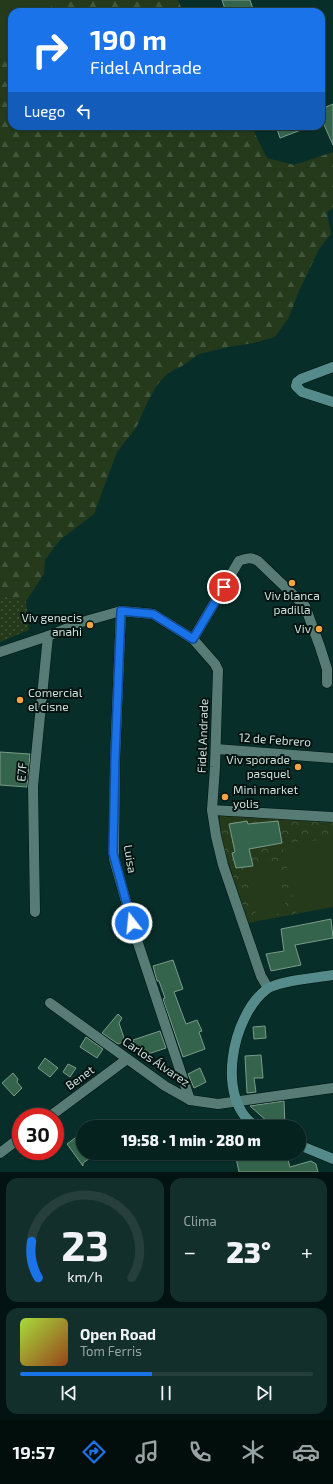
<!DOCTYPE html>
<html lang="es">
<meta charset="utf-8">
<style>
body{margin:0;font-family:"Exo 2",sans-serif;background:#132f2c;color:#f1f3f6;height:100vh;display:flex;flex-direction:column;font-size:15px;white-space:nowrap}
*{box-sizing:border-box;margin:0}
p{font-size:13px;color:#97a4a4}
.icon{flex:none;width:22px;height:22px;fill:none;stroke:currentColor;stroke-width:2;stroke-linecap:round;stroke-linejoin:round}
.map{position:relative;height:1172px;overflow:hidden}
.panel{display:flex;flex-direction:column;gap:6px;padding:6px;background:#031311;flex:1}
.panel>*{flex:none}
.banner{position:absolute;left:8px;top:8px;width:317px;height:122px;border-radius:12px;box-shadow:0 1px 3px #0004,0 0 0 1px #263f3d;background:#1a73e8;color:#fff;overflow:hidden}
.speed{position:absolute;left:12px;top:1108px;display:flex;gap:8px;font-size:20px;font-weight:700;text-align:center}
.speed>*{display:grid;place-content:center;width:52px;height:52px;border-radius:50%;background:#05221f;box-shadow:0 1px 3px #0004,0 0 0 1px #263f3d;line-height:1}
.speed .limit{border:6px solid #d22;background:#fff;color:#111}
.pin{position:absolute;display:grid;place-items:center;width:34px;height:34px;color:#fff;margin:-17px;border:2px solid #fff;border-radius:50%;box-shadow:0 1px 4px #0007}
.me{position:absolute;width:44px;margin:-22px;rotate:344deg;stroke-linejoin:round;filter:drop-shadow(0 0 3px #0008)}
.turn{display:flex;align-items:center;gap:14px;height:84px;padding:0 16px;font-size:18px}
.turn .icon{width:52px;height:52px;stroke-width:2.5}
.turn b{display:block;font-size:28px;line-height:34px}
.then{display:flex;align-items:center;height:38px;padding:0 16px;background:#0003;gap:8px;font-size:15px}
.big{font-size:30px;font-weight:800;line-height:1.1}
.panel .tile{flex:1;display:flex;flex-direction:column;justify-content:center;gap:6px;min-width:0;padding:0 14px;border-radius:12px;background:#132f2c}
.panel .dial{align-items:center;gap:0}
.dial svg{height:104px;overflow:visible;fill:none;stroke:#263f3d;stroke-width:7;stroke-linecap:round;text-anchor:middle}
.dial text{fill:#f1f3f6;stroke:none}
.song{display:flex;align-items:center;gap:12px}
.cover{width:48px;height:48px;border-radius:6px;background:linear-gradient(135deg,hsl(80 70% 55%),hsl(20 70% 35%))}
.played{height:4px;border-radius:2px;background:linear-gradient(90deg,#1a73e8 45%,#263f3d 45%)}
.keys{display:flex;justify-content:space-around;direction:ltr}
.heat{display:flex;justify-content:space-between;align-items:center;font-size:22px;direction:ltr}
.panel .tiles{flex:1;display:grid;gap:6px;grid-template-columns:1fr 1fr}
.tile:last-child{grid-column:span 2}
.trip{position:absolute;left:76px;top:1120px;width:230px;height:40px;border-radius:20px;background:#05221f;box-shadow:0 1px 3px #0004,0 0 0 1px #263f3d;font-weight:800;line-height:40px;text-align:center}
.tab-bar{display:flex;height:64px;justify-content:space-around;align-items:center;background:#020e0c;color:#97a4a4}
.tab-bar .icon{width:28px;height:28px}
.tab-bar .active{color:#1a73e8}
.tab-bar b{font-size:18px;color:#f1f3f6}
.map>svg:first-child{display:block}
</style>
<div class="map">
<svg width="333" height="1172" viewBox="0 0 333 1172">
<defs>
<pattern id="grass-dots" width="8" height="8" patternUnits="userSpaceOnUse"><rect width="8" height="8" fill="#243a1b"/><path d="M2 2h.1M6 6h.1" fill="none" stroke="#42563c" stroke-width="1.8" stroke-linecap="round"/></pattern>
<pattern id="forest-firs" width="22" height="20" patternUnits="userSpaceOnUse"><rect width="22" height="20" fill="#243a1b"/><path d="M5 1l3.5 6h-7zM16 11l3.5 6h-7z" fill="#42563c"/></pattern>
<pattern id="park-crowns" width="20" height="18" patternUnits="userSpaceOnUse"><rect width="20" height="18" fill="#243a1b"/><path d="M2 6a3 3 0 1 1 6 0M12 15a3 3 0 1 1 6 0" fill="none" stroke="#42563c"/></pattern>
</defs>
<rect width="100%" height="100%" fill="#072e29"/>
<path fill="url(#grass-dots)" d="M0,595L26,601L29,630L0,642Z"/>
<path fill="url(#forest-firs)" d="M0,0H178L183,12H12V126H249L253,130L267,158L294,165L333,152V208L327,212L331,234L319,249L299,291L289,317L275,337L254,343L228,347L199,354L182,366L168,373L157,385L147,403L136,428L117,452L94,514L60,540L45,560L44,574L26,601L0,595Z"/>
<path fill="url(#park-crowns)" d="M220,814L333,820V907L248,923L219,833Z"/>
<g fill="#243a1b">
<path d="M0,0H58L45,12H12V56L0,57Z"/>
<path d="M333,839V906L296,913L282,843Z"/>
<path d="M276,861L287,912L257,917L244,867Z"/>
</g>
<g fill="#34654c" stroke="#7c9a89">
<path d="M222,0H250L254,12H226Z"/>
<path d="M333,104V145L321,118V109Z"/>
<path d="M276,126H309V127L280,138Z"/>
<path d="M0,752L30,754L27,787L0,785Z"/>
<path d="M247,821L248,824L278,821L282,843L249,849L253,866L236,868L232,853L235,852L229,824Z"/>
<path d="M331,919L333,938L295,945L301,965L271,971L266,954L284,951L281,929Z"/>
<path d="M173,960L183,989L174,992L186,1024L197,1020L202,1031L199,1032L205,1049L183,1057L163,999L165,998L159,981H157L153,966Z"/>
<path d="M118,1014L122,1018L119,1023L125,1041L118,1044L102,1033Z"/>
<path d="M265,1026L266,1038L254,1039L253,1027Z"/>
<path d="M160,1031L166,1048L139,1057L133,1040Z"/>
<path d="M86,1037L103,1049L97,1058L80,1047Z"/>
<path d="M261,1055L263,1078H254L256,1092L247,1093L245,1056Z"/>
<path d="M45,1058L58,1068L50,1077L38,1068Z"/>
<path d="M68,1064L76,1068L70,1077L63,1072Z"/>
<path d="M200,1068L206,1082L194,1088L188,1074Z"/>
<path d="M13,1073L18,1079L17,1082L22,1088L14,1096L2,1083Z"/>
<path d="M284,1101L285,1127L269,1123L250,1106Z"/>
<path d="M83,1132V1153H97L83,1163V1166L67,1144Z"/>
<path d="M235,1153H272L274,1159L287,1156L290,1167L311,1161L316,1164L318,1172H239Z"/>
</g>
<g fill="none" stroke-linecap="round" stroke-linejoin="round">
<g stroke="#001511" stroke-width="11">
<g id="street">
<path d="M121,611L115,759L114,859L136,937L190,1100"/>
<path d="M193,639L239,561C247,558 251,557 258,561L305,606L320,647L327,669V683"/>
<path d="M0,652L48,636L82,622L121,611L153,614L193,639L215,664L218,670L215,767L212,810L216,836L223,865L261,976L268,988"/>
<path d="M216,749L333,758"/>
<path d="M212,810L333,817"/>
<path d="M35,912L33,786L48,636"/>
<path d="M50,1003L165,1086L190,1100L218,1104L333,1088"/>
<path d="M49,1117L127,1059"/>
<path d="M0,1153L21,1137"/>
</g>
</g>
<g stroke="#001511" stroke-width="11">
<g id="secondary">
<path d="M333,367L301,379L297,382L296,386L302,392L333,402"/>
<path d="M257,1127C214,1101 232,1015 267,989C280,980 317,978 333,975"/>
<path d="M299,1145L333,1159"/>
</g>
</g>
<use href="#street" stroke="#577c76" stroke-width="10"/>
<use href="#secondary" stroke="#558c8b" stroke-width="10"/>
</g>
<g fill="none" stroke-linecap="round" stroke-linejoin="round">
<g stroke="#114b97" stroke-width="10">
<path id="route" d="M132,923L113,853L115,759L121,611L153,614L193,639L224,587"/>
</g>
<use href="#route" stroke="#1a73e8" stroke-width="7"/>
</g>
<g fill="#f3a443" stroke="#051311" stroke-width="1.5">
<circle cx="292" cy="583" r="4"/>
<circle cx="90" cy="625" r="4"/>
<circle cx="319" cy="629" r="4"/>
<circle cx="20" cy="700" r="4"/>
<circle cx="298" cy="767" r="4"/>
<circle cx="225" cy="797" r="4"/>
</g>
<g text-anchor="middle" stroke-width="4" stroke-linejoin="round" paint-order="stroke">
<g font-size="12" fill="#cbdfdb" stroke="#051311" text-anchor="end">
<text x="292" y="600" text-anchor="middle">Viv blanca<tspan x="292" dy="14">padilla</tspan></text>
<text x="82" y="622">Viv genecis<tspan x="82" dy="14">anahi</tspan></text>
<text x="311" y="633">Viv</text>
<text x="28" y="697" text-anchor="start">Comercial<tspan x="28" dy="14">el cisne</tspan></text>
<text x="290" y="764">Viv sporade<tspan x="290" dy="14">pasquel</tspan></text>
<text x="233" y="794" text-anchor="start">Mini market<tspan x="233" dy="14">yolis</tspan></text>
</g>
<g font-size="12" fill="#cbdfdb" stroke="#051311">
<text transform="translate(203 736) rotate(-88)" y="4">Fidel Andrade</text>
<text transform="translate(275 740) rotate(4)" y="4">12 de Febrero</text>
<text transform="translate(22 772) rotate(-85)" y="4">E7F</text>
<text transform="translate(130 859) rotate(81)" y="4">Luisa</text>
<text transform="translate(156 1062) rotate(34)" y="4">Carlos Álvarez</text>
<text transform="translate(80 1078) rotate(-36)" y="4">Benet</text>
</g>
</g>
</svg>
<div class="speed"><div class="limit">30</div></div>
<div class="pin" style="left:224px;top:587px;background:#d93025"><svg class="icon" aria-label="arrive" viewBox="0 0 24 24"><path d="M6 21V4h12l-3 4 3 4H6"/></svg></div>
<svg class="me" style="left:132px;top:923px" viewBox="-20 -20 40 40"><circle r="17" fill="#1a73e8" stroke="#fff" stroke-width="3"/><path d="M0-11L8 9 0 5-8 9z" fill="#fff"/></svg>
<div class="trip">19:58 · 1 min · 280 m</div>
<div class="banner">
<div class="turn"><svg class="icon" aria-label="right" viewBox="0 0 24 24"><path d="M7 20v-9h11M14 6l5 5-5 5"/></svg><div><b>190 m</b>Fidel Andrade</div></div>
<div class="then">Luego<svg class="icon" aria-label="left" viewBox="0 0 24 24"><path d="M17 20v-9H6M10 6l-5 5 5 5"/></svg></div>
</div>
</div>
<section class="panel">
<div class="tiles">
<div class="tile dial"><svg viewBox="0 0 100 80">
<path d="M14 69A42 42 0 1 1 86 69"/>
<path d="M14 69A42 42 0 0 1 9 41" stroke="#1a73e8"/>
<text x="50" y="56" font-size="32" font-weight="700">23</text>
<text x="50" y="72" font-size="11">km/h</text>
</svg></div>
<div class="tile"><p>Clima</p>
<div class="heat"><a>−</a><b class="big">23°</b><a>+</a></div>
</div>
<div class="tile">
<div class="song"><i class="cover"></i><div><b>Open Road</b><p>Tom Ferris</p></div></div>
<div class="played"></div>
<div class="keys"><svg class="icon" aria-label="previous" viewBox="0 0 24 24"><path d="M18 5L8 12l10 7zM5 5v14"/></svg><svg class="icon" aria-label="pause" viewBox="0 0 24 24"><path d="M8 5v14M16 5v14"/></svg><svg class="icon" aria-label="next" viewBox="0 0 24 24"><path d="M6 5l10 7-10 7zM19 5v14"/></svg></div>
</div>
</div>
</section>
<nav class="tab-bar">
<b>19:57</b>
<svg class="icon active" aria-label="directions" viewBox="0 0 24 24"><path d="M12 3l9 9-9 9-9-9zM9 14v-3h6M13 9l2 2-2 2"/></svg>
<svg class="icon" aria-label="music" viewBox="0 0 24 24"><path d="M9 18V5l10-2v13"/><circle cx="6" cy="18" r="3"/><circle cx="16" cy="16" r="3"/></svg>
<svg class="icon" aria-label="phone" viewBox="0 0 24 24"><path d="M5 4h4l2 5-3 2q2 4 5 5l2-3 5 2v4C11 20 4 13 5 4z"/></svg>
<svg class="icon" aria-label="climate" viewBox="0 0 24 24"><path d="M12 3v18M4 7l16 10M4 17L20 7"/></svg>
<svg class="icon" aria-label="car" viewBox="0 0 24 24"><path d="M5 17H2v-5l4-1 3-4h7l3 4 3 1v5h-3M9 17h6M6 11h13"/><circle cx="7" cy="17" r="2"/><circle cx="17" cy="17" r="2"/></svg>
</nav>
